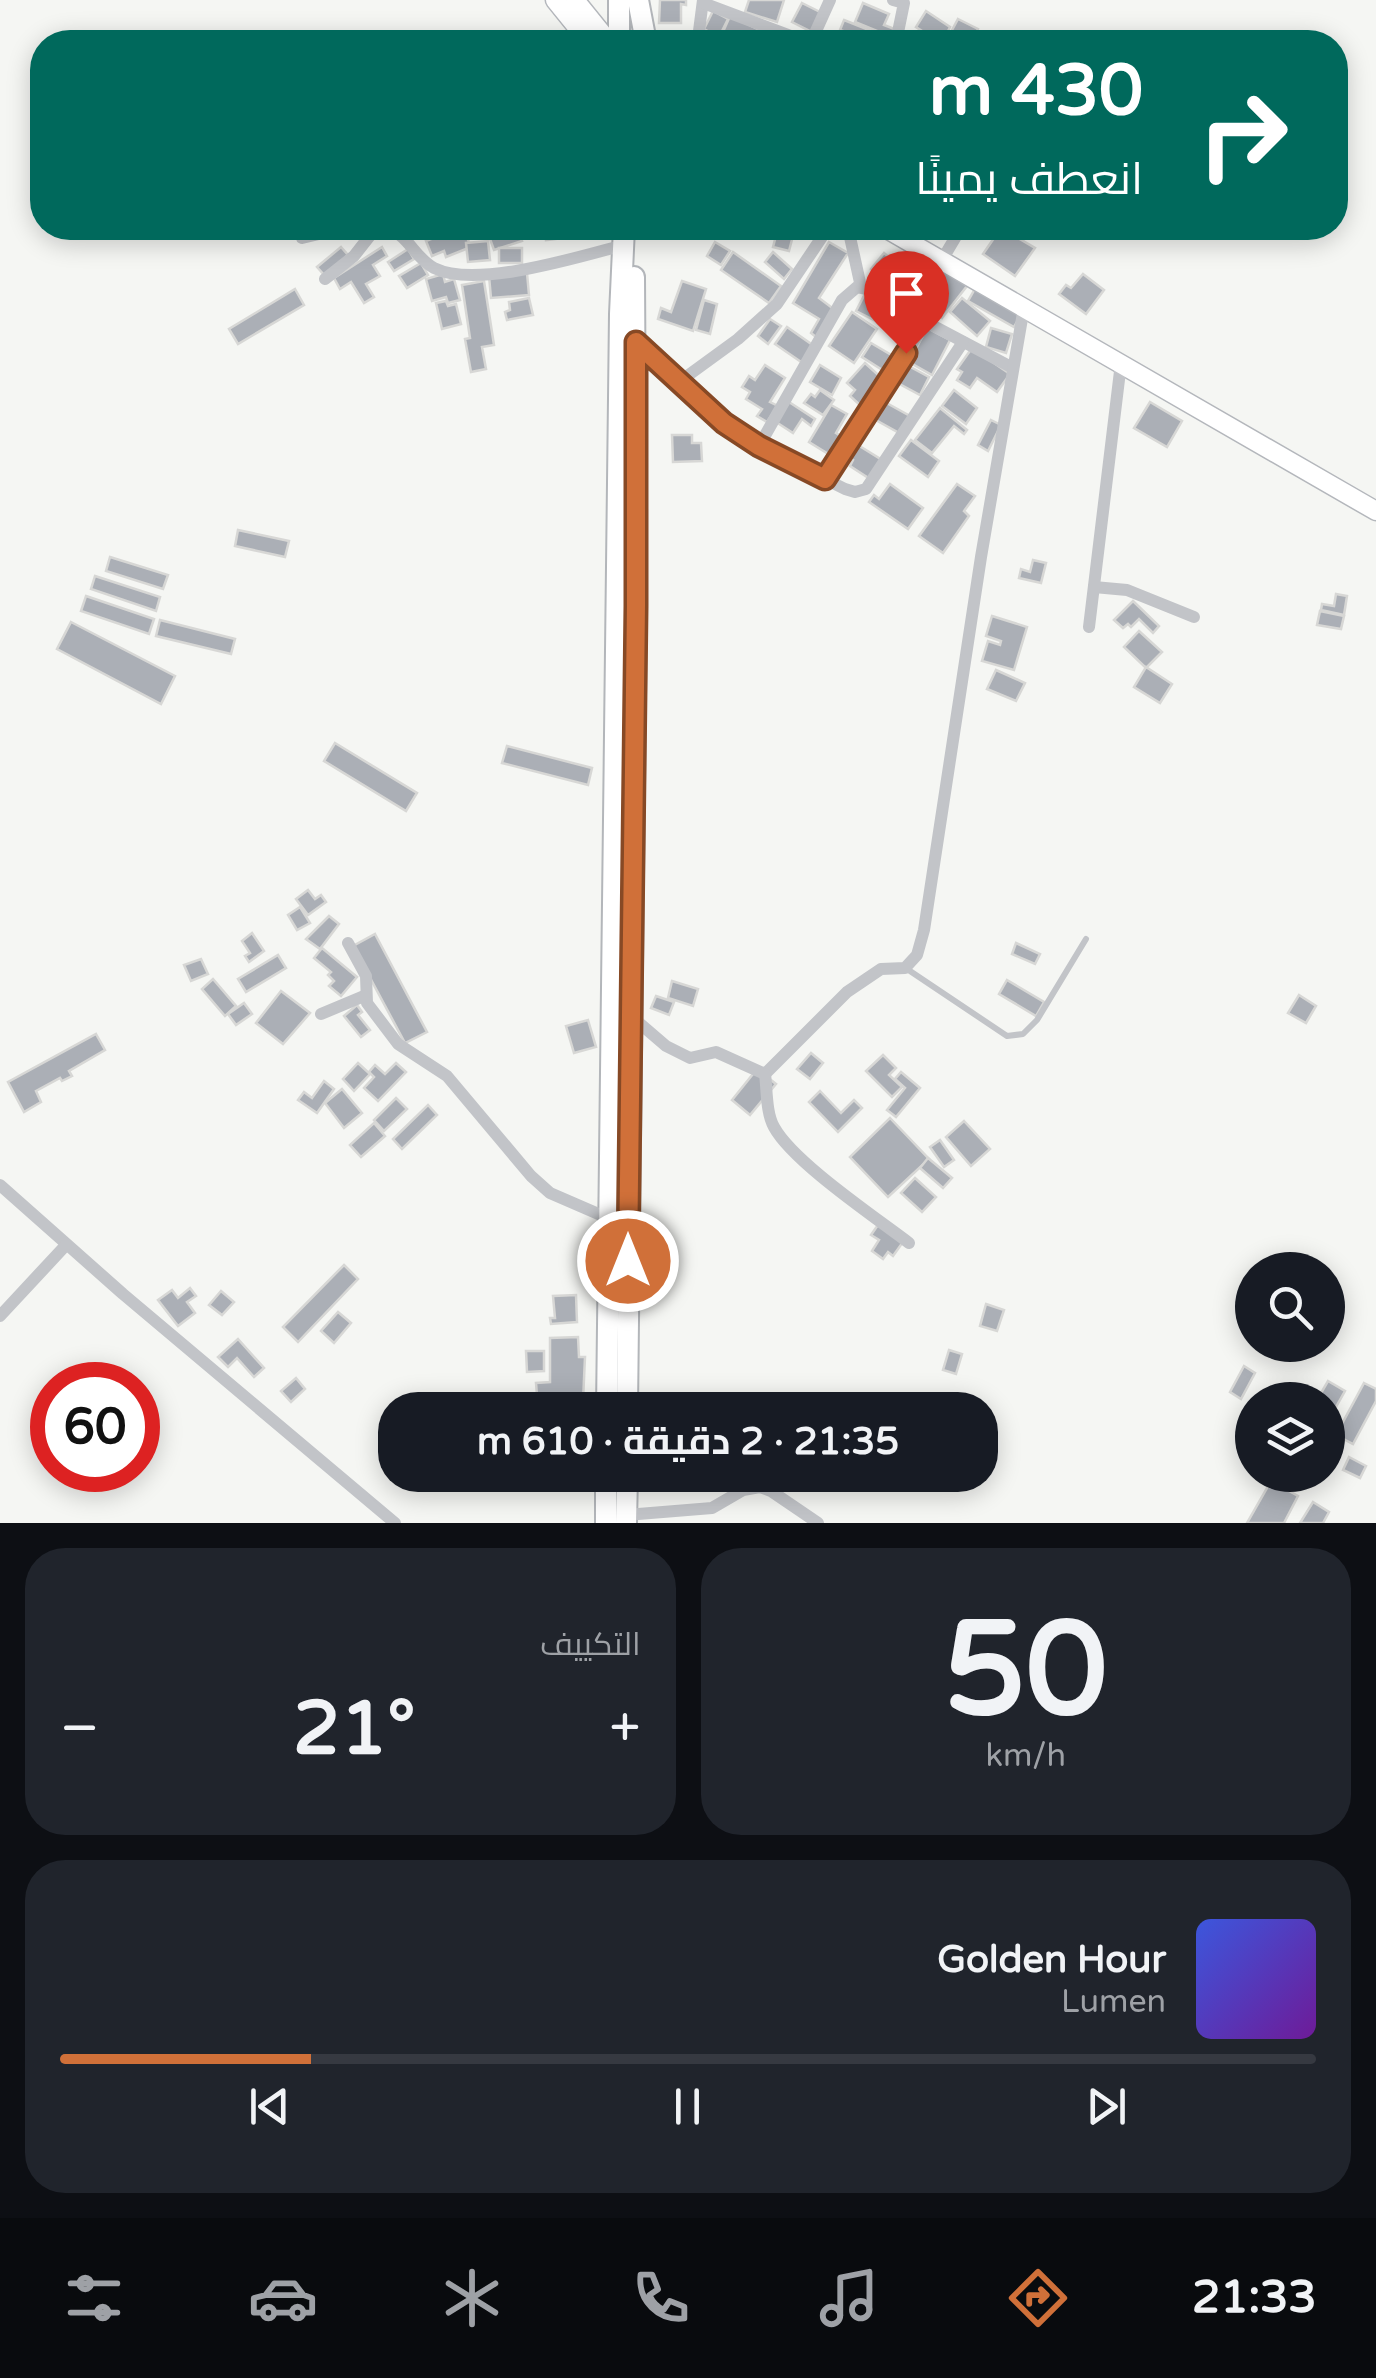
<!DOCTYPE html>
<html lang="ar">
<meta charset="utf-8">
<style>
body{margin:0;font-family:"Varela Round",Cairo,sans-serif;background:#20242c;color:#f1f3f6;direction:rtl;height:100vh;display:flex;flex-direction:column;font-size:38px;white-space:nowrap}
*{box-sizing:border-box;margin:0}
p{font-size:32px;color:#9ea1a6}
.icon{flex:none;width:55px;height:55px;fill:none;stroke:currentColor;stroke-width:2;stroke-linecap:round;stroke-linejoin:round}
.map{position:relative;height:1523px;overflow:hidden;direction:ltr}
.details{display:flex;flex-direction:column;gap:25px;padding:25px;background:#0d0f14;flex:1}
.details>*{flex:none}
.top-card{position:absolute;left:30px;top:30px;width:1318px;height:210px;border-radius:40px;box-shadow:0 5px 25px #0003;direction:rtl;background:#00695c;color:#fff;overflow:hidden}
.buttons{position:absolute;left:1235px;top:1252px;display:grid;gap:20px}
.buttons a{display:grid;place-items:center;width:110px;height:110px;border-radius:50%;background:#171b24;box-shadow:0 5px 25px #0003;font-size:50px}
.speed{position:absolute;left:30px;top:1362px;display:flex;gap:20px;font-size:50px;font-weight:700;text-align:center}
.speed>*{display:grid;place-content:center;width:130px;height:130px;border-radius:50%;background:#171b24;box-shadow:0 5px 25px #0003;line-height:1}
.speed .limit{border:15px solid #d22;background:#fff;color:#111}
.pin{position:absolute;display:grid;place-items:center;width:85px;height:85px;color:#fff;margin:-102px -42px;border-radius:50% 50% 50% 0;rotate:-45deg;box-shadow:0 0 10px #0007}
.pin .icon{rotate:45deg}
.me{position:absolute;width:110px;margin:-55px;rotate:0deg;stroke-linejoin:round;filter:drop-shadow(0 0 8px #0008)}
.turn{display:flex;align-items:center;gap:35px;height:210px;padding:0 40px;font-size:45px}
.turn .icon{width:130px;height:130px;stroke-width:2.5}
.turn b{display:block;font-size:70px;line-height:85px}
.big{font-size:75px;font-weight:700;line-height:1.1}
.details .widget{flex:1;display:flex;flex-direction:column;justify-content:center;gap:15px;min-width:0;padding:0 35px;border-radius:40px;background:#20242c}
.details .dial{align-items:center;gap:0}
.dial b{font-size:130px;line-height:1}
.song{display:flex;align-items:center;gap:30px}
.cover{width:120px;height:120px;border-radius:15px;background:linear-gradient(135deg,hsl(230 70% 55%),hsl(280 70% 35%))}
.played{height:10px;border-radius:5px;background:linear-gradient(90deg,#d07039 20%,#363941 20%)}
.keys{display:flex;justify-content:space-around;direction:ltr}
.heat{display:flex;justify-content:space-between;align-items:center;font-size:55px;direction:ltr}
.details .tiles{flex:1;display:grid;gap:25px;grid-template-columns:1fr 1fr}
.widget:last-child{grid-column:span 2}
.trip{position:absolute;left:378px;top:1392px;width:620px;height:100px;border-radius:40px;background:#171b24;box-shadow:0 5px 25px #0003;font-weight:700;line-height:100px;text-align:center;direction:rtl}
.menu{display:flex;height:160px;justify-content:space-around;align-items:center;background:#090b0e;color:#9ea1a6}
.menu .icon{width:70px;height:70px}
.menu .current{color:#d07039}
.menu b{font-size:45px;color:#f1f3f6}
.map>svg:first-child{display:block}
</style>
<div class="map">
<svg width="1376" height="1523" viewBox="0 0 1376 1523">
<rect width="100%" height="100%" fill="#f5f6f3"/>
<g fill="#abafb6" stroke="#d7d7d5" stroke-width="2.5">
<path d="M660,0H686V5L681,4V23H659Z"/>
<path d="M749,0H784L777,22L745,12Z"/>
<path d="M802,3L822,13L812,32L792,22Z"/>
<path d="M863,3L889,14L884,25L897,30L894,38L855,22Z"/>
<path d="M713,11L728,19L719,37L704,29Z"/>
<path d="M926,11L950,27L947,33L954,38L951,42H939L916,27Z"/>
<path d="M730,16L786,42H721L719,41Z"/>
<path d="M958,19L978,29L972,42H952L956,34L951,32Z"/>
<path d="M844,20L869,30L864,42H846L849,33L840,30Z"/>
<path d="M437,228H463L471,247L446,257L444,251L432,256L426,241L441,235Z"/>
<path d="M486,228H517L522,241L494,250Z"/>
<path d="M545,228H572L573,237L546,240Z"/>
<path d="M778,228H795L789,251L773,247Z"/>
<path d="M1001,228L1035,248L1015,276L983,254Z"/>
<path d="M488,241L490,260L468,262L466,243Z"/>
<path d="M715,242L730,251L721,265L707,256Z"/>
<path d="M829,242L848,253L819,298L835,310L817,338L811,333L819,319L793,303Z"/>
<path d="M341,247L348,255L325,276L317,267Z"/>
<path d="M382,247L387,256L373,265L380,276L366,284L374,297L364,303L351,282L340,289L334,278Z"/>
<rect x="499" y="248" width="23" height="15"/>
<path d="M408,249L414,259L394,271L388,262Z"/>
<path d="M917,249L967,286L942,318L927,307L938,293L904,267Z"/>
<path d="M733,252L781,286L769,303L721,270Z"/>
<path d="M773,252L792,269L784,279L765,262Z"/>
<path d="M884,253L899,266L886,282L871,269Z"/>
<path d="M421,263L428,275L407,288L399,276Z"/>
<path d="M527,273L529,295L491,298L489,276Z"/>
<path d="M443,274L445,282L454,279L460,300L448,303L446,297L432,301L426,279Z"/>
<path d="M1083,274L1104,290L1086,314L1059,294L1066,285L1071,288Z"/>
<path d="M484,281L494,345L482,347L486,369L471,372L465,339L470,338L462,285Z"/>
<path d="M682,281L706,289L693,331L658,319L661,308L671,312Z"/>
<path d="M976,287L1022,313L1014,327L968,301Z"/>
<path d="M295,289L304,305L238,344L229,329Z"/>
<path d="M866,292L896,306L886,326L856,311Z"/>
<path d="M529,298L533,315L507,320L505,312L510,310L509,302Z"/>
<path d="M962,298L990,321L977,336L950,312Z"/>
<path d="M704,300L717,304L710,334L696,330Z"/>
<path d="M446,301L448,306L456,304L461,324L442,329L436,303Z"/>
<path d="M901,311L921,324L910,342L889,329Z"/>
<path d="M852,312L877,329L854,363L829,346Z"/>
<path d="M770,319L781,326L768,344L758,336Z"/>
<path d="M787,327L814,346L804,364L775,344Z"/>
<path d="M927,328L950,340L932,375L909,362Z"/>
<path d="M991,328L1012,334L1006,353L986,347Z"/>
<path d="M871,343L893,356L884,371L862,357Z"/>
<path d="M972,348L1010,374L997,392L977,378L970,388L957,380L962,372L957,369Z"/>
<path d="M865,363L886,382L861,406L850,396L855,390L847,383Z"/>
<path d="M903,363L929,377L920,395L894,381Z"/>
<path d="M765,365L785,378L770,402L778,406L767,422L757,416L762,409L746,399L750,392L742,387L749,376L755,380Z"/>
<path d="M820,365L841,378L832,395L810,382Z"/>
<path d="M820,390L834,400L823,415L804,403L811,394L815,397Z"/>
<path d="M954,390L977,408L966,424L942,406Z"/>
<path d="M883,401L910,416L901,434L874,419Z"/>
<path d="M789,402L815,419L811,426L802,419L793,433L776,422Z"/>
<path d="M1150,402L1182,421L1167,447L1134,428Z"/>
<path d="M831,405L847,414L836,433L841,436L830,455L809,442Z"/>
<path d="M940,408L967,430L964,434L954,426L932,453L915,440Z"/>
<path d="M991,420L1001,425L988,451L978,445Z"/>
<path d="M672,435H692V443H701L702,461L673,462Z"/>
<path d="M911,440L939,461L928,477L899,456Z"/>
<path d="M853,442L882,460L870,479L850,466L853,460L845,455Z"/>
<path d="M890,484L923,508L908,529L869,502L874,495L879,499Z"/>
<path d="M957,484L975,496L964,511L969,516L943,553L919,536Z"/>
<path d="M238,530L289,541L285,557L235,546Z"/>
<path d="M110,557L168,575L163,589L106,571Z"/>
<path d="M1033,560L1046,563L1041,583L1019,578L1021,569L1030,572Z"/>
<path d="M95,576L160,597L156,611L91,589Z"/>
<path d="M1336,594L1347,596L1344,615L1321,610L1322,604L1334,606Z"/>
<path d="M86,596L154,619L149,634L81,611Z"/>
<path d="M1133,601L1159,626L1153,633L1139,619L1131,627L1128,624L1123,628L1114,620Z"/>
<path d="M1320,611L1344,616L1341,629L1317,625Z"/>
<path d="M992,616L1027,627L1014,670L982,661L988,641L1000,645L1001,641L986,636Z"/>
<path d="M160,620L235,639L231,654L156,636Z"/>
<path d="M71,622L175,676L161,704L57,649Z"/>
<path d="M1139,631L1162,652L1146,668L1124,647Z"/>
<path d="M1146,667L1172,684L1160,703L1134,687Z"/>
<path d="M996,670L1025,683L1016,701L987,689Z"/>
<path d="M335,743L417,793L406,811L324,761Z"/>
<path d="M507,746L592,768L588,785L502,763Z"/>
<path d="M308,890L315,899L321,895L326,902L308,915L296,899Z"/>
<path d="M300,907L310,923L297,930L288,915Z"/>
<path d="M329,916L339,924L320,949L306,939Z"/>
<path d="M252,933L264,951L249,962L245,956L250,953L242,941Z"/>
<path d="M375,934L427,1032L405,1043L353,946Z"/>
<path d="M1016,943L1040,954L1035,964L1012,954Z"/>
<path d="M322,948L357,977L341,996L329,986L334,981L328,975L331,972L314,958Z"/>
<path d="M278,955L286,968L246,992L238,979Z"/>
<path d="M201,959L208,974L191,981L184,965Z"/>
<path d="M213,979L236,1006L225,1016L202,989Z"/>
<path d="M1007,980L1044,1002L1036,1016L999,994Z"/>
<path d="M672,981L698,989L693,1006L668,998Z"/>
<path d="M281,991L310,1013L283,1044L256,1023Z"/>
<path d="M1299,995L1316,1006L1306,1023L1288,1013Z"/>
<path d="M656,996L674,1002L669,1015L651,1008Z"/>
<path d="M244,1003L252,1014L236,1025L228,1014Z"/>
<path d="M357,1005L362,1012L358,1015L370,1030L361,1037L344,1016Z"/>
<path d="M588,1020L596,1047L574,1053L566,1026Z"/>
<path d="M96,1034L105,1050L69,1071L72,1076L62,1081L60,1078L36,1091L41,1102L24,1112L8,1082Z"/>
<path d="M811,1053L823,1063L810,1079L797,1069Z"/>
<path d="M883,1055L896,1068L889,1075L902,1087L892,1097L866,1071Z"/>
<path d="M358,1063L370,1074L354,1091L343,1079Z"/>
<path d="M396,1063L406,1072L378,1101L364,1088L374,1077L369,1072L375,1065L385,1074Z"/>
<path d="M757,1069L776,1084L750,1115L732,1100Z"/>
<path d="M901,1072L920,1088L896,1117L887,1110L905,1088L895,1079Z"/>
<path d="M324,1081L334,1089L317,1113L298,1100L304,1092L312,1098Z"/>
<path d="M342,1089L362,1113L344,1128L325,1103Z"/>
<path d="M820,1091L841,1113L854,1100L862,1108L838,1132L809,1102Z"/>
<path d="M396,1098L407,1109L384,1131L374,1120Z"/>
<path d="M428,1105L437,1115L402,1149L393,1139Z"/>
<path d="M890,1118L929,1159L888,1197L850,1157Z"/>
<path d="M964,1121L990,1149L971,1166L946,1137Z"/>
<path d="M374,1123L385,1136L361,1157L350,1145Z"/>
<path d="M940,1140L954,1160L944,1167L930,1147Z"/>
<path d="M928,1158L952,1178L943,1188L920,1168Z"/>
<path d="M915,1178L936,1197L922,1212L901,1193Z"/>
<path d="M880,1222L903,1242L893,1256L888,1252L883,1259L872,1251L879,1240L871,1235Z"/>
<path d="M344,1265L358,1279L298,1342L283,1327Z"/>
<path d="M190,1288L196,1296L187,1302L195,1313L178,1326L158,1300L172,1290L178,1298Z"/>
<path d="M221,1291L234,1302L222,1315L209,1305Z"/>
<path d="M576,1295L577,1322L551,1324L550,1318H555L553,1296Z"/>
<path d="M986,1304L1004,1310L997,1331L980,1326Z"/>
<path d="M338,1312L351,1323L334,1343L321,1331Z"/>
<path d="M578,1337L579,1357H585L583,1401L545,1402V1395H537L536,1383L550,1382V1338Z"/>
<path d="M238,1339L264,1368L254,1377L237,1358L228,1367L218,1357Z"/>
<path d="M949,1350L962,1354L956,1374L943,1370Z"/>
<path d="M526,1351H544V1371L527,1372Z"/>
<path d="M1244,1366L1255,1373L1241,1399L1230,1392Z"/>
<path d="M296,1378L305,1389L291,1402L281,1391Z"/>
<path d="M1328,1381L1345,1391L1328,1421V1400H1317Z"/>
<path d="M1364,1383L1376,1389V1401L1353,1444L1336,1435Z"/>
<path d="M1349,1457L1366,1466L1360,1478L1343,1470Z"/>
<path d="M1271,1481L1298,1496L1284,1523H1247Z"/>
<path d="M1313,1502L1329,1512L1323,1523H1300Z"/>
</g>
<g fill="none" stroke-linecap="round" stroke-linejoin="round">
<g stroke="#b4b7bc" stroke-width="21">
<g id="secondary">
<path d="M555,0L589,42"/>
<path d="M575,0L609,42"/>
<path d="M885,228L1376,511"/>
</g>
</g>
<g stroke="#b3b6ba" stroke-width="24">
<g id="primary">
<path d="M619,0V42"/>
<path d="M638,0L646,42"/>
<path d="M607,1410L620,314L624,228"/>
<path d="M627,1410L636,606L634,277"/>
<path d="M606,1523V1475"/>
<path d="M626,1523L627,1475"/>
</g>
</g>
<path stroke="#c2c4c8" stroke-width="6" d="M907,969L1007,1036L1023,1034L1037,1020L1086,939"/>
<g stroke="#c2c4c8" stroke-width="12">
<path d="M703,0L699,31L705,42"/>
<path d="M893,0L904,3L896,42"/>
<path d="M703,3L807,42"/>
<path d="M811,42L830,0"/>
<path d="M388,228C409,236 415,258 434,268C476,289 578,257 624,245"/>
<path d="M848,228L861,287"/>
<path d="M302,238L344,228"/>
<path d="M942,260L961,228"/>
<path d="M325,279L354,256L376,228"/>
<path d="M636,342L725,423L759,446L842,300L857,287L877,291L926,322L1013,368"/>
<path d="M679,382L738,339L777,304L828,228"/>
<path d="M759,446L845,489L855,492L866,489L963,342"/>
<path d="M825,479L926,322"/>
<path d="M1094,587L1127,590L1194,617"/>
<path d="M1089,627L1121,363"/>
<path d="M348,943L366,976L367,1003L398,1044L447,1076L531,1176L550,1193L610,1219"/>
<path d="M321,1014L364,996"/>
<path d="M631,1016L666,1046L690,1058L716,1052L765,1074L847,992L881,969L905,968L917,955L924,930L981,557L1024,307"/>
<path d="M765,1074C767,1089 766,1113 774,1127C793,1162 875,1217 909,1243"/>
<path d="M0,1185L123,1294L395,1523"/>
<path d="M0,1316L66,1245"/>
<path d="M626,1515L712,1508L743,1490L760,1487L771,1491L818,1523"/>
</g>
<use href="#secondary" stroke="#fff" stroke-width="18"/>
<use href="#primary" stroke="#fff" stroke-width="20"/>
</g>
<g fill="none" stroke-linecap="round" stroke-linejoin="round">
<g stroke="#874925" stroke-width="25">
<path id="route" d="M628,1261L636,606V342L724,423L759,446L825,479L906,353"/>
</g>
<use href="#route" stroke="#d07039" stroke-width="18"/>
</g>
</svg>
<div class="buttons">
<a><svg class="icon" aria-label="search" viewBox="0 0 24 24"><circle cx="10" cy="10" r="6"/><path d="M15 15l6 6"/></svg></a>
<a><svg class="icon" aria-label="layers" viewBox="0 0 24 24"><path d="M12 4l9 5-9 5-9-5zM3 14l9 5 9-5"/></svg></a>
</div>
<div class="speed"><div class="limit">60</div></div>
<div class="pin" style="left:906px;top:353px;background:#d93025"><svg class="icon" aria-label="arrive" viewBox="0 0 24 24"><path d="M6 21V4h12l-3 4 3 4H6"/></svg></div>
<svg class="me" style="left:628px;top:1261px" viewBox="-20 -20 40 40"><circle r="17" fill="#d07039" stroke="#fff" stroke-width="3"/><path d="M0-11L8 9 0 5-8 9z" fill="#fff"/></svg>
<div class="trip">21:35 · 2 دقيقة · 610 m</div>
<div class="top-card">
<div class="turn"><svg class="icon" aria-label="right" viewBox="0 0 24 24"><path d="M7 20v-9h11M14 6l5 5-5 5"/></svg><div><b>430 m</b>انعطف يمينًا</div></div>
</div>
</div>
<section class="details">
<div class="tiles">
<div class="widget dial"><b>50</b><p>km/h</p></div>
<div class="widget"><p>التكييف</p>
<div class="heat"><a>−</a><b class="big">21°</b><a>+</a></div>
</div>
<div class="widget">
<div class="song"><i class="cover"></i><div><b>Golden Hour</b><p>Lumen</p></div></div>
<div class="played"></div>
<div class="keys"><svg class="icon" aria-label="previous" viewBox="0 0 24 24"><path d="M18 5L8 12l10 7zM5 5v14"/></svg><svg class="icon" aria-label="pause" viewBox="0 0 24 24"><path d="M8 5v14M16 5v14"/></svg><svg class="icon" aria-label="next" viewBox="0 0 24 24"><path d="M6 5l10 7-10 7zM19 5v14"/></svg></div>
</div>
</div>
</section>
<nav class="menu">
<b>21:33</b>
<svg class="icon current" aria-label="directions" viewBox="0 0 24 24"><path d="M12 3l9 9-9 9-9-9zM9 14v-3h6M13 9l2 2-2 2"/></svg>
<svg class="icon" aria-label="music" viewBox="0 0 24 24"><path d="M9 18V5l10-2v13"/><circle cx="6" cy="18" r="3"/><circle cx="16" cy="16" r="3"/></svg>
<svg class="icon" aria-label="phone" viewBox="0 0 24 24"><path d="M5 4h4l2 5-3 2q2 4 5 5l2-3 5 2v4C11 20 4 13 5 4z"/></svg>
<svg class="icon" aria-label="climate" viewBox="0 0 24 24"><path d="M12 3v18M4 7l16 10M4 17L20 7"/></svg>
<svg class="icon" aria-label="car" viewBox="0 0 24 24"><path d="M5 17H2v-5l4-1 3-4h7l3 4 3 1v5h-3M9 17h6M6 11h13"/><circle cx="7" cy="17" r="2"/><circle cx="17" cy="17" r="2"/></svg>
<svg class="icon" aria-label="filters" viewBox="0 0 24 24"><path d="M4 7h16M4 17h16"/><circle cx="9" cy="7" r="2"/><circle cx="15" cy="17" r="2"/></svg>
</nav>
